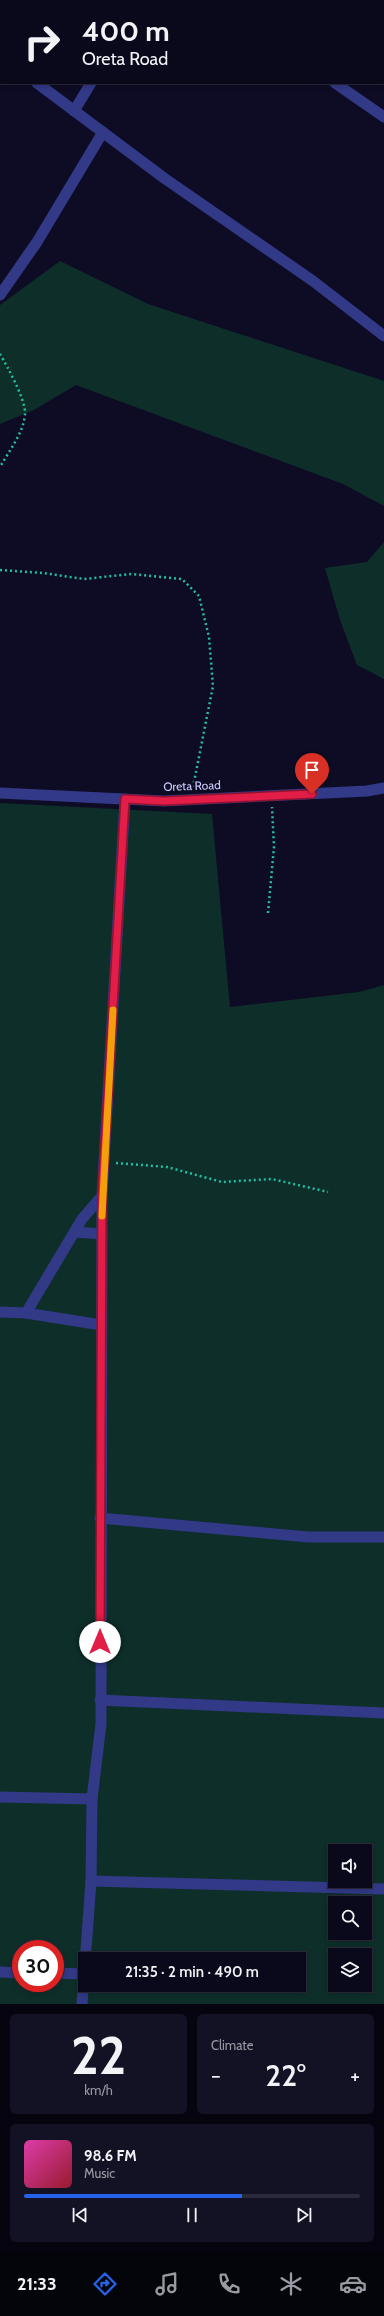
<!DOCTYPE html>
<meta charset="utf-8">
<style>
body{margin:0;font-family:Cabin,sans-serif;background:#131224;color:#f1f3f6;height:100vh;display:flex;flex-direction:column;font-size:15px;white-space:nowrap}
*{box-sizing:border-box;margin:0}
p{font-size:13px;color:#999aa3}
.icon{flex:none;width:22px;height:22px;fill:none;stroke:currentColor;stroke-width:2;stroke-linecap:round;stroke-linejoin:round}
.map{position:relative;height:2004px;overflow:hidden}
.side{display:flex;flex-direction:column;gap:10px;padding:10px;background:#06050f;flex:1}
.side>*{flex:none}
.top-card{position:absolute;left:0px;top:0px;width:384px;height:84px;box-shadow:0 2px 6px #0003,0 0 0 1px #2a2a3a;background:#0a091b;color:#f1f3f6;overflow:hidden}
.buttons{position:absolute;left:328px;top:1844px;display:grid;gap:8px}
.buttons a{display:grid;place-items:center;width:44px;height:44px;border-radius:0px;background:#0a091b;box-shadow:0 2px 6px #0003,0 0 0 1px #2a2a3a;font-size:20px}
.speed{position:absolute;left:12px;top:1940px;display:flex;gap:8px;font-size:20px;font-weight:700;text-align:center}
.speed>*{display:grid;place-content:center;width:52px;height:52px;border-radius:50%;background:#0a091b;box-shadow:0 2px 6px #0003,0 0 0 1px #2a2a3a;line-height:1}
.speed .limit{border:6px solid #d22;background:#fff;color:#111}
.pin{position:absolute;display:grid;place-items:center;width:34px;height:34px;color:#fff;margin:-41px -17px;border-radius:50% 50% 50% 0;rotate:-45deg;box-shadow:0 0 4px #0007}
.pin .icon{rotate:45deg}
.me{position:absolute;width:44px;margin:-22px;rotate:0deg;stroke-linejoin:round;filter:drop-shadow(0 0 3px #0008)}
.turn{display:flex;align-items:center;gap:14px;height:84px;padding:0 16px;font-size:18px}
.turn .icon{width:52px;height:52px;stroke-width:2.5}
.turn b{display:block;font-size:28px;line-height:34px}
.big{font-size:30px;font-weight:600;line-height:1.1}
.side .card{flex:1;display:flex;flex-direction:column;justify-content:center;gap:6px;min-width:0;padding:0 14px;border-radius:6px;background:#131224}
.side .dial{align-items:center;gap:0}
.dial b{font-size:52px;line-height:1}
.song{display:flex;align-items:center;gap:12px}
.cover{width:48px;height:48px;border-radius:6px;background:linear-gradient(135deg,hsl(320 70% 55%),hsl(350 70% 35%))}
.played{height:4px;border-radius:2px;background:linear-gradient(90deg,#2563eb 65%,#2a2a3a 65%)}
.keys{display:flex;justify-content:space-around;direction:ltr}
.heat{display:flex;justify-content:space-between;align-items:center;font-size:22px;direction:ltr}
.side .tiles{flex:1;display:grid;gap:10px;grid-template-columns:1fr 1fr}
.card:last-child{grid-column:span 2}
.trip{position:absolute;left:78px;top:1952px;width:228px;height:40px;border-radius:0px;background:#0a091b;box-shadow:0 2px 6px #0003,0 0 0 1px #2a2a3a;font-weight:600;line-height:40px;text-align:center}
.dock{display:flex;height:64px;justify-content:space-around;align-items:center;background:#04040b;color:#999aa3}
.dock .icon{width:28px;height:28px}
.dock .on{color:#2563eb}
.dock b{font-size:18px;color:#f1f3f6}
.map>svg:first-child{display:block}
</style>
<div class="map">
<svg width="384" height="2004" viewBox="0 0 384 2004">
<rect width="100%" height="100%" fill="#0d0c24"/>
<g fill="#0e2e29" fill-rule="evenodd">
<path d="M60,261L148,304L384,381V506L343,484L76,385L34,410L0,424V305Z"/>
<path d="M384,542V679L357,665L340,620L325,568L367,562Z"/>
<path d="M0,803L212,814L230,1007L359,992L384,985V2004H0ZM335,1851H365V1881H335ZM335,1903H365V1933H335ZM21,1949H55V1983H21ZM335,1955H365V1985H335ZM85,1959H299V1985H85Z"/>
</g>
<g fill="none" stroke-linecap="round" stroke-linejoin="round">
<g stroke="#22bfa3" stroke-width="2.5" stroke-dasharray="2 3" stroke-linecap="butt">
<path d="M0,354C7,366 26,400 25,414C24,432 9,451 0,467"/>
<path d="M0,570L43,573L84,579L131,574L182,579L199,596L209,637L213,686L193,787"/>
<path d="M268,913L274,847L272,807"/>
<path d="M116,1163L167,1167L222,1182L272,1179L328,1192"/>
</g>
<g stroke="#323987" stroke-width="11">
<path d="M217,0L218,1"/>
<path d="M142,1V0"/>
<path d="M0,56H1"/>
<path d="M37,83L164,178L313,281L384,336"/>
<path d="M335,83L384,117"/>
<path d="M74,111L91,83"/>
<path d="M0,295L37,242L103,132"/>
<path d="M75,1232L101,1234"/>
<path d="M0,1312L26,1313L101,1325"/>
<path d="M26,1313L82,1219L102,1196"/>
<path d="M100,1518L308,1537H384"/>
<path d="M100,1700L384,1713"/>
<path d="M0,1797L92,1799"/>
<path d="M91,1881L384,1889"/>
<path d="M0,1972L21,1973"/>
<path d="M55,1973L84,1974"/>
<path d="M82,2004L91,1881L92,1799L101,1724L102,1196L125,799"/>
</g>
<path stroke="#323987" stroke-width="11" d="M0,793L164,801L367,791L384,788"/>
</g>
<g fill="none" stroke-linecap="round" stroke-linejoin="round">
<g stroke="#92132f" stroke-width="10">
<path id="route" d="M100,1642L102,1196L125,799L164,801L312,794"/>
</g>
<use href="#route" stroke="#e11d48" stroke-width="7"/>
<path stroke="#f59e0b" stroke-width="7" d="M102,1216L113,1010"/>
</g>
<g text-anchor="middle" stroke-width="4" stroke-linejoin="round" paint-order="stroke">
<g font-size="12" fill="#ceceff" stroke="#0d0c24">
<text transform="translate(192 786) rotate(-2)" y="4">Oreta Road</text>
</g>
</g>
</svg>
<div class="buttons">
<a><svg class="icon" aria-label="sound" viewBox="0 0 24 24"><path d="M4 9h4l5-4v14l-5-4H4zM17 9q2 3 0 6"/></svg></a>
<a><svg class="icon" aria-label="search" viewBox="0 0 24 24"><circle cx="10" cy="10" r="6"/><path d="M15 15l6 6"/></svg></a>
<a><svg class="icon" aria-label="layers" viewBox="0 0 24 24"><path d="M12 4l9 5-9 5-9-5zM3 14l9 5 9-5"/></svg></a>
</div>
<div class="speed"><div class="limit">30</div></div>
<div class="pin" style="left:312px;top:794px;background:#d93025"><svg class="icon" aria-label="arrive" viewBox="0 0 24 24"><path d="M6 21V4h12l-3 4 3 4H6"/></svg></div>
<svg class="me" style="left:100px;top:1642px" viewBox="-20 -20 40 40"><circle r="19" fill="#fff"/><path d="M0-13L10 11 0 6-10 11z" fill="#e11d48"/></svg>
<div class="trip">21:35 · 2 min · 490 m</div>
<div class="top-card">
<div class="turn"><svg class="icon" aria-label="right" viewBox="0 0 24 24"><path d="M7 20v-9h11M14 6l5 5-5 5"/></svg><div><b>400 m</b>Oreta Road</div></div>
</div>
</div>
<section class="side">
<div class="tiles">
<div class="card dial"><b>22</b><p>km/h</p></div>
<div class="card"><p>Climate</p>
<div class="heat"><a>−</a><b class="big">22°</b><a>+</a></div>
</div>
<div class="card">
<div class="song"><i class="cover"></i><div><b>98.6 FM</b><p>Music</p></div></div>
<div class="played"></div>
<div class="keys"><svg class="icon" aria-label="previous" viewBox="0 0 24 24"><path d="M18 5L8 12l10 7zM5 5v14"/></svg><svg class="icon" aria-label="pause" viewBox="0 0 24 24"><path d="M8 5v14M16 5v14"/></svg><svg class="icon" aria-label="next" viewBox="0 0 24 24"><path d="M6 5l10 7-10 7zM19 5v14"/></svg></div>
</div>
</div>
</section>
<nav class="dock">
<b>21:33</b>
<svg class="icon on" aria-label="directions" viewBox="0 0 24 24"><path d="M12 3l9 9-9 9-9-9zM9 14v-3h6M13 9l2 2-2 2"/></svg>
<svg class="icon" aria-label="music" viewBox="0 0 24 24"><path d="M9 18V5l10-2v13"/><circle cx="6" cy="18" r="3"/><circle cx="16" cy="16" r="3"/></svg>
<svg class="icon" aria-label="phone" viewBox="0 0 24 24"><path d="M5 4h4l2 5-3 2q2 4 5 5l2-3 5 2v4C11 20 4 13 5 4z"/></svg>
<svg class="icon" aria-label="climate" viewBox="0 0 24 24"><path d="M12 3v18M4 7l16 10M4 17L20 7"/></svg>
<svg class="icon" aria-label="car" viewBox="0 0 24 24"><path d="M5 17H2v-5l4-1 3-4h7l3 4 3 1v5h-3M9 17h6M6 11h13"/><circle cx="7" cy="17" r="2"/><circle cx="17" cy="17" r="2"/></svg>
</nav>
